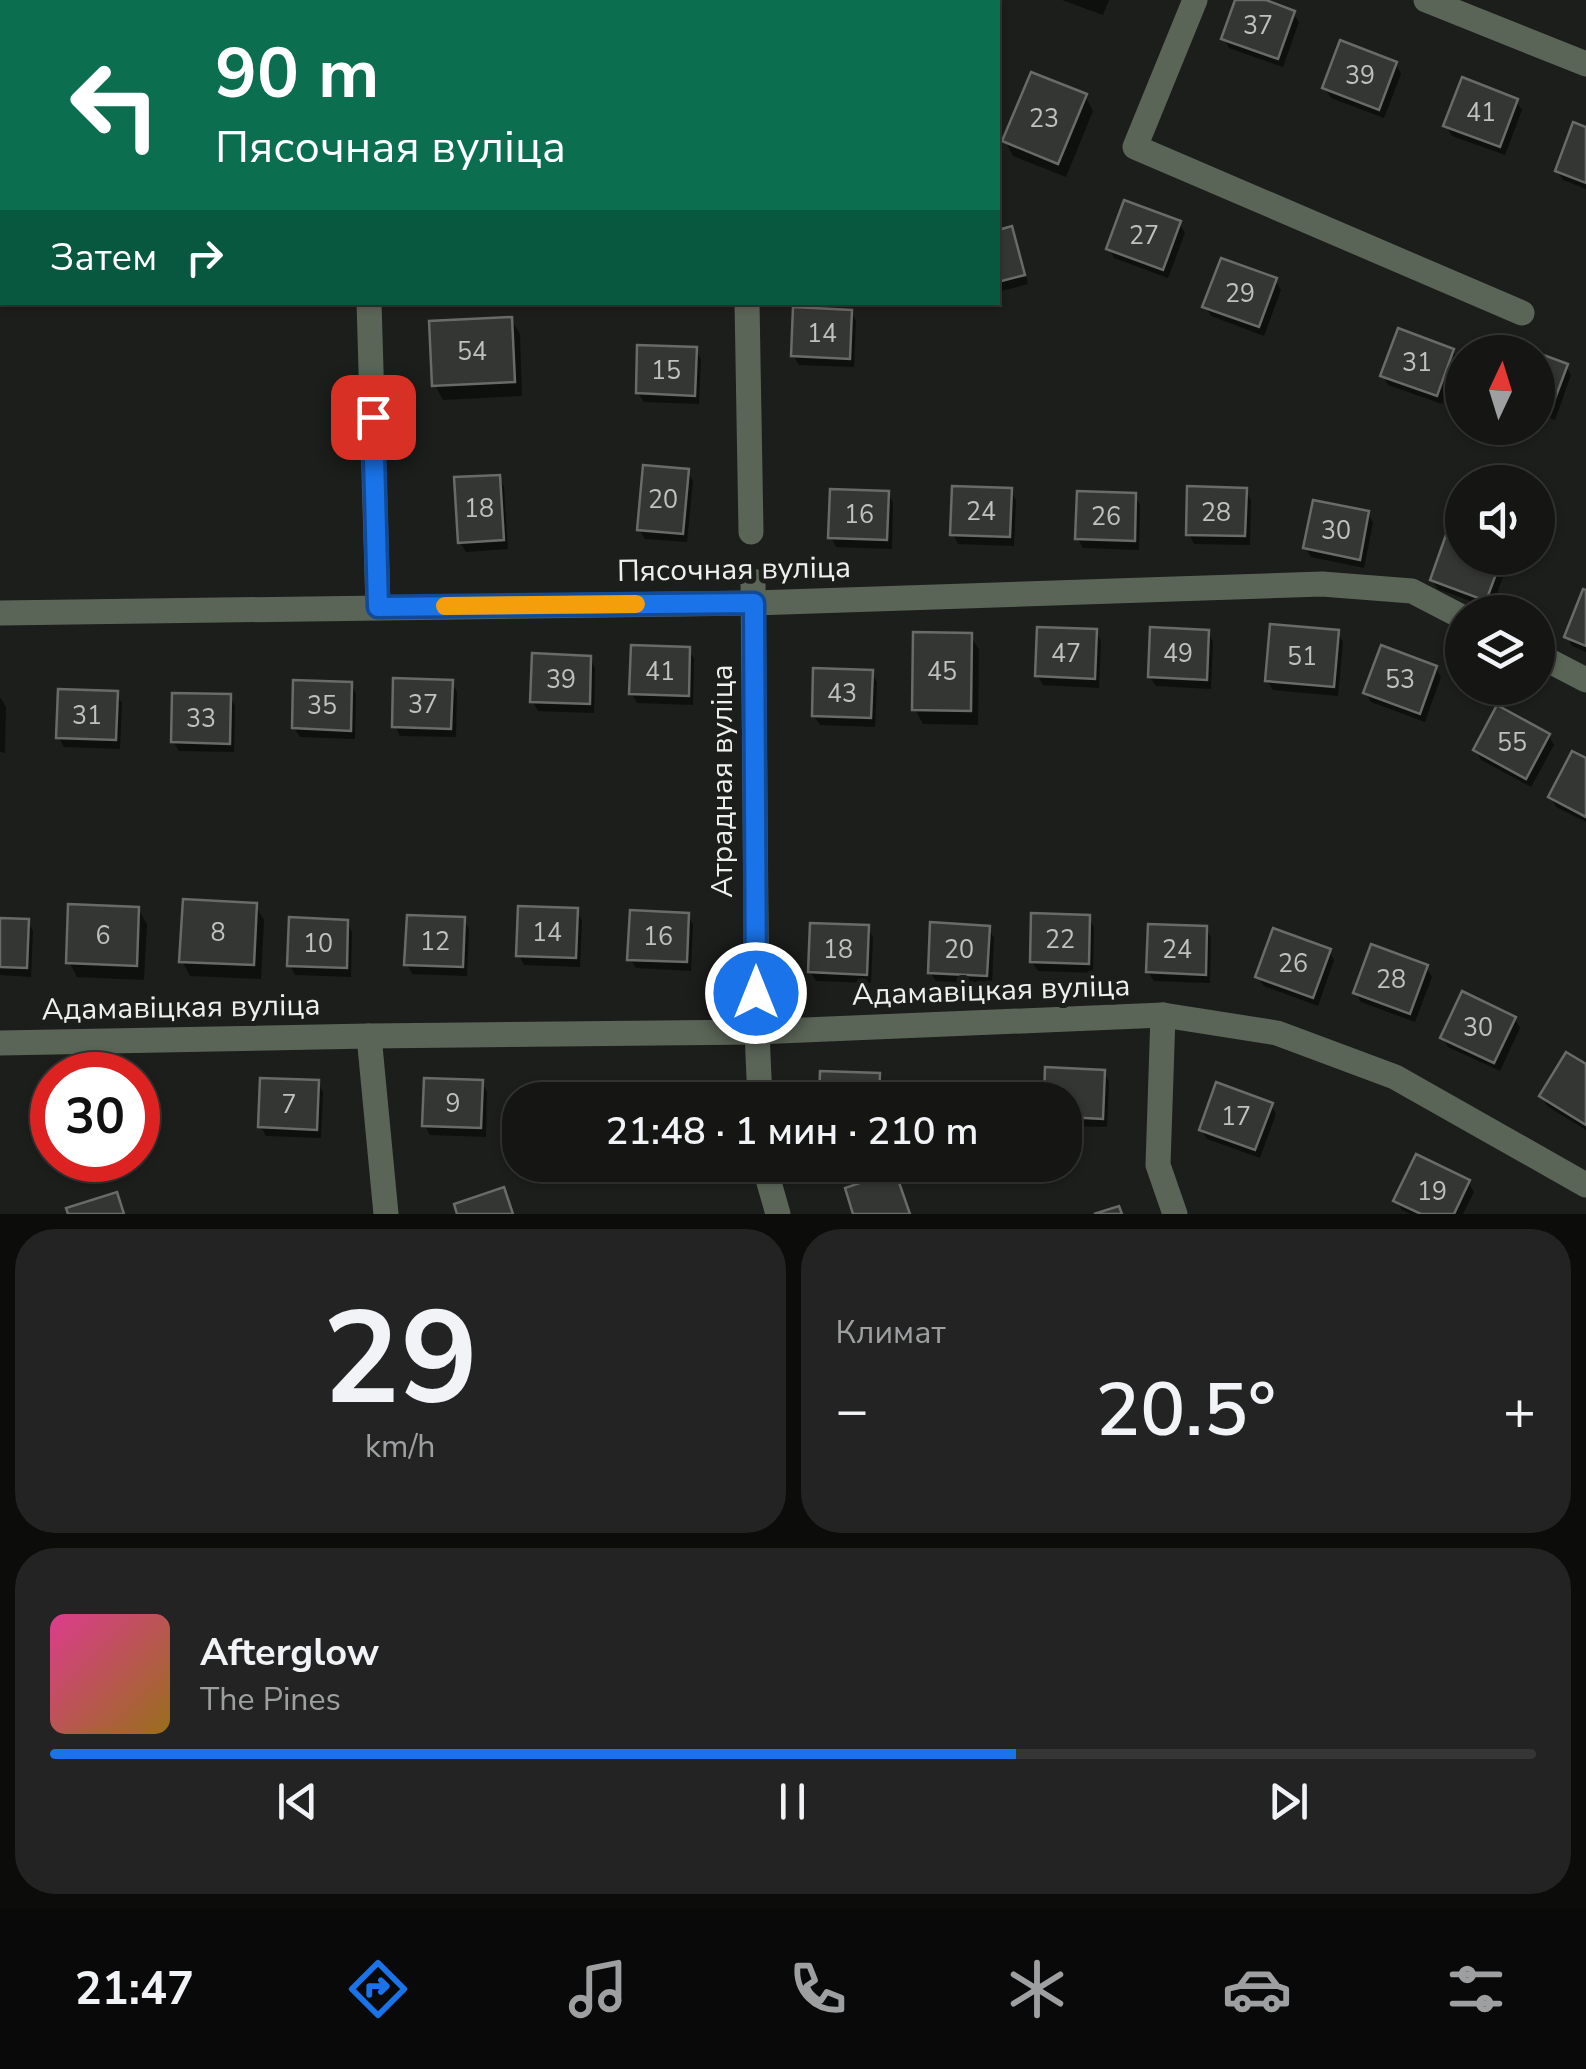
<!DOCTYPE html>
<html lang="ru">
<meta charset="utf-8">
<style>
body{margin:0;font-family:"Nunito Sans",sans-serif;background:#222322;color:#f1f3f6;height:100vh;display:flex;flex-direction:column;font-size:38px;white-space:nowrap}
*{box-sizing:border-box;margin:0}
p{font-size:32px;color:#9d9fa0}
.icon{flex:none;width:55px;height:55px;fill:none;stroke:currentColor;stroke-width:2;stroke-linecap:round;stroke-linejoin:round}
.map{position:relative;height:1214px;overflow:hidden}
.sheet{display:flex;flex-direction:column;gap:15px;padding:15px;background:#0c0c0b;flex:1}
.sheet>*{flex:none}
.hud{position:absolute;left:0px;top:0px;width:1000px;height:305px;box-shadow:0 2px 8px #0004,0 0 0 2px #343534;background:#0b6e4f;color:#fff;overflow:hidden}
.needle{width:65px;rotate:4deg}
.fabs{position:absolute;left:1445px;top:335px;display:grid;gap:20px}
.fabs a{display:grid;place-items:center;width:110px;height:110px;border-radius:50%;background:#151614;box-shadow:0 2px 8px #0004,0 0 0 2px #343534;font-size:50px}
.speed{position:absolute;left:30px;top:1052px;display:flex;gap:20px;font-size:50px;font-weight:700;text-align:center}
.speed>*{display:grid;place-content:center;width:130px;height:130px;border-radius:50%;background:#151614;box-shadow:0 2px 8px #0004,0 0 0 2px #343534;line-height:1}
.speed .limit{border:15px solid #d22;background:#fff;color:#111}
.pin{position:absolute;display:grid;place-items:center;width:85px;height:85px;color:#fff;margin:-42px;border-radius:20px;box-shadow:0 5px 15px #0006}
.me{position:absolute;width:110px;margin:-55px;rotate:0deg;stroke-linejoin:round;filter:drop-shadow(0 0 8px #0008)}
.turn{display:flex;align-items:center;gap:35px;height:210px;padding:0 50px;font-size:45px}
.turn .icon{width:130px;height:130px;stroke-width:2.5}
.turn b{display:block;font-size:70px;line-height:85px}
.then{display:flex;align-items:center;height:95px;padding:0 50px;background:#0003;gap:20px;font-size:38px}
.big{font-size:75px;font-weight:600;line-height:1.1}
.sheet .tile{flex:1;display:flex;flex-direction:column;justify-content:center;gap:15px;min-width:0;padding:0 35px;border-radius:40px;background:#222322}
.sheet .dial{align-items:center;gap:0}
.dial b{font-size:130px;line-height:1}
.song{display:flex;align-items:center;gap:30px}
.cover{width:120px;height:120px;border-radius:15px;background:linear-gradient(135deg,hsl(330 70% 55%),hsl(40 70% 35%))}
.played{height:10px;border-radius:5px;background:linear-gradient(90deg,#1a73e8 65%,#343534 65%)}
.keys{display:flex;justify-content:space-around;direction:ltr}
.heat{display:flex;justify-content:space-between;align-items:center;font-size:55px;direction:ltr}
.sheet .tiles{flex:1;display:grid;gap:15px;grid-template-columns:1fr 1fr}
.tile:last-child{grid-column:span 2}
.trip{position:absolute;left:502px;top:1082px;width:580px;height:100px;border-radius:40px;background:#151614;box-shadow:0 2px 8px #0004,0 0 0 2px #343534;font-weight:600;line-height:100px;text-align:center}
.dock{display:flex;height:160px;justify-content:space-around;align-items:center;background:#080908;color:#9d9fa0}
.dock .icon{width:70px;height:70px}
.dock .selected{color:#1a73e8}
.dock b{font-size:45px;color:#f1f3f6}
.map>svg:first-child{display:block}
</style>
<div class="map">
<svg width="1586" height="1214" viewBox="0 0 1586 1214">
<rect width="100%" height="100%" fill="#1c1e1b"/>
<g fill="#0007">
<path d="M402,0H443L438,2H403Z"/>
<path d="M643,0H701V2H644Z"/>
<path d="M811,0H829L836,2H811Z"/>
<path d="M1062,0H1109L1103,15Z"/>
<path d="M1238,0H1259L1293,13L1299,22L1283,67L1229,48L1224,38Z"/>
<path d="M1396,64L1401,74L1384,118L1331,98L1325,88Z"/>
<path d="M1085,96L1093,111L1066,177L1013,156L1005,141Z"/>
<path d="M1516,101L1522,110L1505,155L1452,136L1446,126Z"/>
<path d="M1586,129V189L1563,180L1557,171Z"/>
<path d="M1179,223L1185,233L1168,278L1114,258L1109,248Z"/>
<path d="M1011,229L1016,238L1028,284L998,292V233Z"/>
<path d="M1275,280L1281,290L1264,336L1211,316L1205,306Z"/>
<path d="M851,312L856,321L854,367L799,365L793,355Z"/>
<path d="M511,319L520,334L522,396L443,400L435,385Z"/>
<path d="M695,349L701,359L699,404L644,402L638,393Z"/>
<path d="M1453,351L1458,360L1442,404L1388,385L1383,376Z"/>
<path d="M1538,355L1566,366L1571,375L1555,420L1538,413Z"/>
<path d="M687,471L693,481L687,542L645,539L639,529Z"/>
<path d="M499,477L504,487L508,549L466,552L460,542Z"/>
<path d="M1010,490L1016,500L1014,546L958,544L953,534Z"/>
<path d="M1245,490L1251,500L1250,545L1194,544L1189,534Z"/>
<path d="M888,493L893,503L892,549L836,547L831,537Z"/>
<path d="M1134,495L1140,505L1139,550L1083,548L1078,539Z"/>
<path d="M1368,513L1373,523L1364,568L1311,557L1306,548Z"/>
<path d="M1449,535L1462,540V558H1504L1508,564L1491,609L1438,589L1432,580Z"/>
<path d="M1586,593V652L1572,646L1567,637Z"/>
<path d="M1096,632L1101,641L1099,688L1043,685L1038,676Z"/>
<path d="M1208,632L1213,642L1211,689L1156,686L1150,677Z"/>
<path d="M1338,633L1343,642L1338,696L1273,690L1267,680Z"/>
<path d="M971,636L979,650L978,725L923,724L915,709Z"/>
<path d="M689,650L694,659L693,705L637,703L632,694Z"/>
<path d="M590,658L595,668L594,713L538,711L533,702Z"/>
<path d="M1436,668L1441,677L1425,722L1371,702L1366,693Z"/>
<path d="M871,672L877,682L875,727L820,725L814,716Z"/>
<path d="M452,683L457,692L456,737L400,736L395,726Z"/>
<path d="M351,684L356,694L355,739L300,737L294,728Z"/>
<path d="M116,694L122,703L120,749L64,747L59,738Z"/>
<path d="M0,697L6,707L5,753L0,752Z"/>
<path d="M230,697L235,706L234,752L179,751L173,741Z"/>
<path d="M1549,736L1554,745L1531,787L1481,760L1476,750Z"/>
<path d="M1586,761V822L1556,807L1551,797Z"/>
<path d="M255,905L264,920L261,979L190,976L182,961Z"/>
<path d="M138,909L147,924L144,980L77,977L69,962Z"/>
<path d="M576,911L582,920L580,967L524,965L519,955Z"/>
<path d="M687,915L693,924L691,971L636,968L630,959Z"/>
<path d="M1089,918L1094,927L1093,973L1038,971L1032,962Z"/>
<path d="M0,920L28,921L33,931L31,977L0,975Z"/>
<path d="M464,920L469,929L467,976L412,974L407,964Z"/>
<path d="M347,922L352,932L351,977L295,975L290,965Z"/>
<path d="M867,928L873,937L871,983L816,981L810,972Z"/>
<path d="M988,928L994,938L992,984L936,981L930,972Z"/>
<path d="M1206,928L1211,938L1210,983L1154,981L1148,972Z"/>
<path d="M1329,951L1334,960L1318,1006L1264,986L1258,977Z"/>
<path d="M1426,967L1432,977L1415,1022L1361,1002L1356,993Z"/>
<path d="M1515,1019L1520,1028L1500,1071L1448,1047L1443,1038Z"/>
<path d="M1586,1067V1130L1547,1106L1542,1096Z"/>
<path d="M1104,1072L1109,1082L1107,1127L1065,1126V1100H1046Z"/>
<path d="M879,1076L884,1085L883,1100H822Z"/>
<path d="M482,1082L487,1092L486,1137L430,1135L425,1126Z"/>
<path d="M318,1083L323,1092L321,1138L266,1136L261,1127Z"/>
<path d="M1271,1105L1276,1114L1260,1158L1207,1139L1201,1130Z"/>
<path d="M1468,1182L1474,1192L1463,1214H1410L1402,1210L1396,1201Z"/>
</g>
<g fill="#343633" stroke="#686b67" stroke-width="2.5">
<path d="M1235,0H1266L1295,11L1278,59L1221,39Z"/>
<path d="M1340,40L1397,62L1379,110L1322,88Z"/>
<path d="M1031,72L1087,94L1058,164L1002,141Z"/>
<path d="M1462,77L1518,99L1500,147L1443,126Z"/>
<path d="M1573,122L1586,127V183L1555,171Z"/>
<path d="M1124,200L1181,221L1163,270L1106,249Z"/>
<path d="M1012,226L1025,275L998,282V230Z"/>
<path d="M1221,258L1277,278L1259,327L1202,307Z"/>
<path d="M793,307L852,310L850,359L791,356Z"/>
<path d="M512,317L515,382L432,386L429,321Z"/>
<path d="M1398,328L1454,349L1437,396L1380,376Z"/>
<path d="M1511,343L1568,364L1550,412L1538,407V352H1508Z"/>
<path d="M637,345L697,347L695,396L636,393Z"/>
<path d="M643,465L689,469L683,534L637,530Z"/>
<path d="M500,475L504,540L458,543L454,477Z"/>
<path d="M952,486L1012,488L1010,537L950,535Z"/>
<path d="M1187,486L1247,488L1245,536L1186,535Z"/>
<path d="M830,489L889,491L887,540L828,538Z"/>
<path d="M1077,491L1136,493L1135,541L1075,539Z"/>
<path d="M1313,500L1369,511L1360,560L1303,548Z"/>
<path d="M1447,532L1462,538V558H1502L1486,601L1430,580Z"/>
<path d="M1583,589L1586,590V646L1564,637Z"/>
<path d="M1270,624L1339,630L1334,687L1265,681Z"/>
<path d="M1037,627L1097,629L1095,679L1035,676Z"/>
<path d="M1150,627L1209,630L1207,680L1148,677Z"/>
<path d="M913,632L972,633L971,711L912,710Z"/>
<path d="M631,645L690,647L689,696L629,694Z"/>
<path d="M1381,645L1437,666L1420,714L1363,693Z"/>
<path d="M532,653L591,656L590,704L530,702Z"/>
<path d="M813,668L873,670L871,718L812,716Z"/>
<path d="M393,678L453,680L451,729L392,727Z"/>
<path d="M293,680L352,682L351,731L292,728Z"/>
<path d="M58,689L118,691L116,740L56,738Z"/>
<path d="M172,693L231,694L230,744L171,742Z"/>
<path d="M1497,705L1550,734L1526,779L1473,750Z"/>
<path d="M1572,751L1586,758V817L1548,797Z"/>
<path d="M183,899L257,903L254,965L179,962Z"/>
<path d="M68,904L139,907L137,966L66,963Z"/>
<path d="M518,906L578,908L576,958L516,956Z"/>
<path d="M630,910L689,913L687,962L627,960Z"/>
<path d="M1031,913L1090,915L1089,964L1030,962Z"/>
<path d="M407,915L465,917L463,967L404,965Z"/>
<path d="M289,917L348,920L347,968L287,966Z"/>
<path d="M0,918L29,919L27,968L0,967Z"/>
<path d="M930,922L990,926L987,976L928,973Z"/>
<path d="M810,923L869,925L867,975L808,972Z"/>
<path d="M1148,924L1207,926L1206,975L1146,972Z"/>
<path d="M1273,928L1331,949L1313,998L1255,977Z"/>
<path d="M1371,944L1428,965L1410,1014L1353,993Z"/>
<path d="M1462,991L1516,1017L1494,1063L1440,1038Z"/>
<path d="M1566,1052L1586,1064V1125L1539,1096Z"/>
<path d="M1045,1067L1105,1070L1103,1119L1065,1117V1100H1044Z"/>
<path d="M820,1071L880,1073L879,1100H819Z"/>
<path d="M260,1078L319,1080L317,1130L258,1127Z"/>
<path d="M424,1078L483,1080L481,1128L422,1126Z"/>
<path d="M1216,1082L1273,1103L1255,1150L1199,1130Z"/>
<path d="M649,1084L708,1087V1100H648Z"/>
<path d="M578,1088L618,1089L617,1100H578Z"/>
<path d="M48,1089L52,1090V1140L46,1139Z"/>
<path d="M1416,1154L1470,1180L1454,1214H1421L1393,1201Z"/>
<path d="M895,1171L910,1214H853L845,1188Z"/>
<path d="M504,1187L513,1214H457L454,1204Z"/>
<path d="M117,1192L124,1214H68L66,1208Z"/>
<path d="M1119,1206L1122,1214H1094Z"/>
</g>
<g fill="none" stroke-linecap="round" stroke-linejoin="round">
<g stroke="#5b6557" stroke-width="25">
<path d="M318,0L319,2"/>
<path d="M742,0V2"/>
<path d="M1195,0L1135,147L1522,313"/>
<path d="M1426,0L1586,64"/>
<path d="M369,302L378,607"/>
<path d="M747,302L751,532"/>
<path d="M753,581L757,1032L760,1100"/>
<path d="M0,613L754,603L1322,584L1412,591L1462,617"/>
<path d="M1538,655L1586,680"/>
<path d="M1163,1015L1158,1165L1175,1214"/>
<path d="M369,1036L386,1214"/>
<path d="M0,1043L369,1036L757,1032L1163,1015L1277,1033L1395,1077L1586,1185"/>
<path d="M764,1165L778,1214"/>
</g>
</g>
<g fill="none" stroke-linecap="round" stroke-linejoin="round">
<g stroke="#114b97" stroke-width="25">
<path id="route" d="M373,417L378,607L754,603L756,993"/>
</g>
<use href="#route" stroke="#1a73e8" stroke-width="18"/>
<path stroke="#f59e0b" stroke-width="18" d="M445,606L636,604"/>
</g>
<g text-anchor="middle" stroke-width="10" stroke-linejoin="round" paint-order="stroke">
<g font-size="25" fill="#c0c1bf">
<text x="1258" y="34">37</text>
<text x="1360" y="84">39</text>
<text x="1481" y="121">41</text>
<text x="1044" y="127">23</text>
<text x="1144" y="244">27</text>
<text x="1240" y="302">29</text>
<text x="822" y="342">14</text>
<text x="472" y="360">54</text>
<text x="1417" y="371">31</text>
<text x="666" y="379">15</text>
<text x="663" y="508">20</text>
<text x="479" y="517">18</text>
<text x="981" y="520">24</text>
<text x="1216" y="521">28</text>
<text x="859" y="523">16</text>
<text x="1106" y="525">26</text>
<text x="1336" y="539">30</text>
<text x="1066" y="662">47</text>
<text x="1178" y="662">49</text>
<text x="1302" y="665">51</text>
<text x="660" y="680">41</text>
<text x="942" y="680">45</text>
<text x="561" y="688">39</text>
<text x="1400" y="688">53</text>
<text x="842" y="702">43</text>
<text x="423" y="713">37</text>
<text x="322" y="714">35</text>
<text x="87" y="724">31</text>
<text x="201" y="727">33</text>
<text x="1512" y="751">55</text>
<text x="218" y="941">8</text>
<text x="547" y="941">14</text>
<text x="103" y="944">6</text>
<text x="658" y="945">16</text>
<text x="1060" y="948">22</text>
<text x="435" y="950">12</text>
<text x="318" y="952">10</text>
<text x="838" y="958">18</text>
<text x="959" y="958">20</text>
<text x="1177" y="958">24</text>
<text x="1293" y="972">26</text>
<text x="1391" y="988">28</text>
<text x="1478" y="1036">30</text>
<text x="453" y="1112">9</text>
<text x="289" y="1113">7</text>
<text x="1236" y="1125">17</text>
<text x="1432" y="1200">19</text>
</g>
<g font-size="30" fill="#eeefee" stroke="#1c1e1b">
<text transform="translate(734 569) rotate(-1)" y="10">Пясочная вуліца</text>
<text transform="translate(722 781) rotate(-90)" y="10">Атрадная вуліца</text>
<text transform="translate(991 990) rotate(-2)" y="10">Адамавіцкая вуліца</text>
<text transform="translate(181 1007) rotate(-1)" y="10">Адамавіцкая вуліца</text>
</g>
</g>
</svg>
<div class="fabs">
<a><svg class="needle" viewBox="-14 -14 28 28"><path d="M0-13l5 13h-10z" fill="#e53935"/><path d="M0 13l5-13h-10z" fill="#9d9fa0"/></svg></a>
<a><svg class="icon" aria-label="sound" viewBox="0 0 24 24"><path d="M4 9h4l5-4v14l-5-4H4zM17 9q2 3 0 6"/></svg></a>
<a><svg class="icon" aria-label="layers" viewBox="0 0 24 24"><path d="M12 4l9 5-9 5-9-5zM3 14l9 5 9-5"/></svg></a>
</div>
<div class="speed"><div class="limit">30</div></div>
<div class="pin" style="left:373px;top:417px;background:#d93025"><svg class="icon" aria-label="arrive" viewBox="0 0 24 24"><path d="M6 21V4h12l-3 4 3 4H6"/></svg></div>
<svg class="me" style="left:756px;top:993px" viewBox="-20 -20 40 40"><circle r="17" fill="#1a73e8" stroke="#fff" stroke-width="3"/><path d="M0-11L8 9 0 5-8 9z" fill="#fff"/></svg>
<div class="trip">21:48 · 1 мин · 210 m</div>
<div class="hud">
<div class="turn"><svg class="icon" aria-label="left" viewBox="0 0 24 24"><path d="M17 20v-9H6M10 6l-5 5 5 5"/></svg><div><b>90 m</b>Пясочная вуліца</div></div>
<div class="then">Затем<svg class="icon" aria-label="right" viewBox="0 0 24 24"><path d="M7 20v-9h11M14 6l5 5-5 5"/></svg></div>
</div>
</div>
<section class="sheet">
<div class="tiles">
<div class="tile dial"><b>29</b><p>km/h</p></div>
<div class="tile"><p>Климат</p>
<div class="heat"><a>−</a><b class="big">20.5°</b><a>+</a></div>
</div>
<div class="tile">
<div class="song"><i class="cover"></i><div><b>Afterglow</b><p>The Pines</p></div></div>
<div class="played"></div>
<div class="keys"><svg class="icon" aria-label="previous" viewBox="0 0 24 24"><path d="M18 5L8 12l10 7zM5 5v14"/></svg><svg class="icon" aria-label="pause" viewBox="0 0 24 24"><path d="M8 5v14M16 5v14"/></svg><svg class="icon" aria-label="next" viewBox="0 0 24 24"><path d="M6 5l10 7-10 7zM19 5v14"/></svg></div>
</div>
</div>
</section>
<nav class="dock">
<b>21:47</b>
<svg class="icon selected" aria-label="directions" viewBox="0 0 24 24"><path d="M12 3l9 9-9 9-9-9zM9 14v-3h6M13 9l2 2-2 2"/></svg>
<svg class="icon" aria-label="music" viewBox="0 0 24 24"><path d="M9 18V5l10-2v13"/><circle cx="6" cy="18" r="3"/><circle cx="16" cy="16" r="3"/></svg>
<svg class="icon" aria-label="phone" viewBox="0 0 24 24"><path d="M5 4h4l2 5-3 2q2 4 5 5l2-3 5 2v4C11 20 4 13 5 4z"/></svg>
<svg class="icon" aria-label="climate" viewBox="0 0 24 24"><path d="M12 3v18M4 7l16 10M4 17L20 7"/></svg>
<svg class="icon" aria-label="car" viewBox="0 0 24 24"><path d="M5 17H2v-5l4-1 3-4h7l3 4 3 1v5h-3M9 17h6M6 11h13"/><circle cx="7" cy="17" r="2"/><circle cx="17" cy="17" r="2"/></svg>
<svg class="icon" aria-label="filters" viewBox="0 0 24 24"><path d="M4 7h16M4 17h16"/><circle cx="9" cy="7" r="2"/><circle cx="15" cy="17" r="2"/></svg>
</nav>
